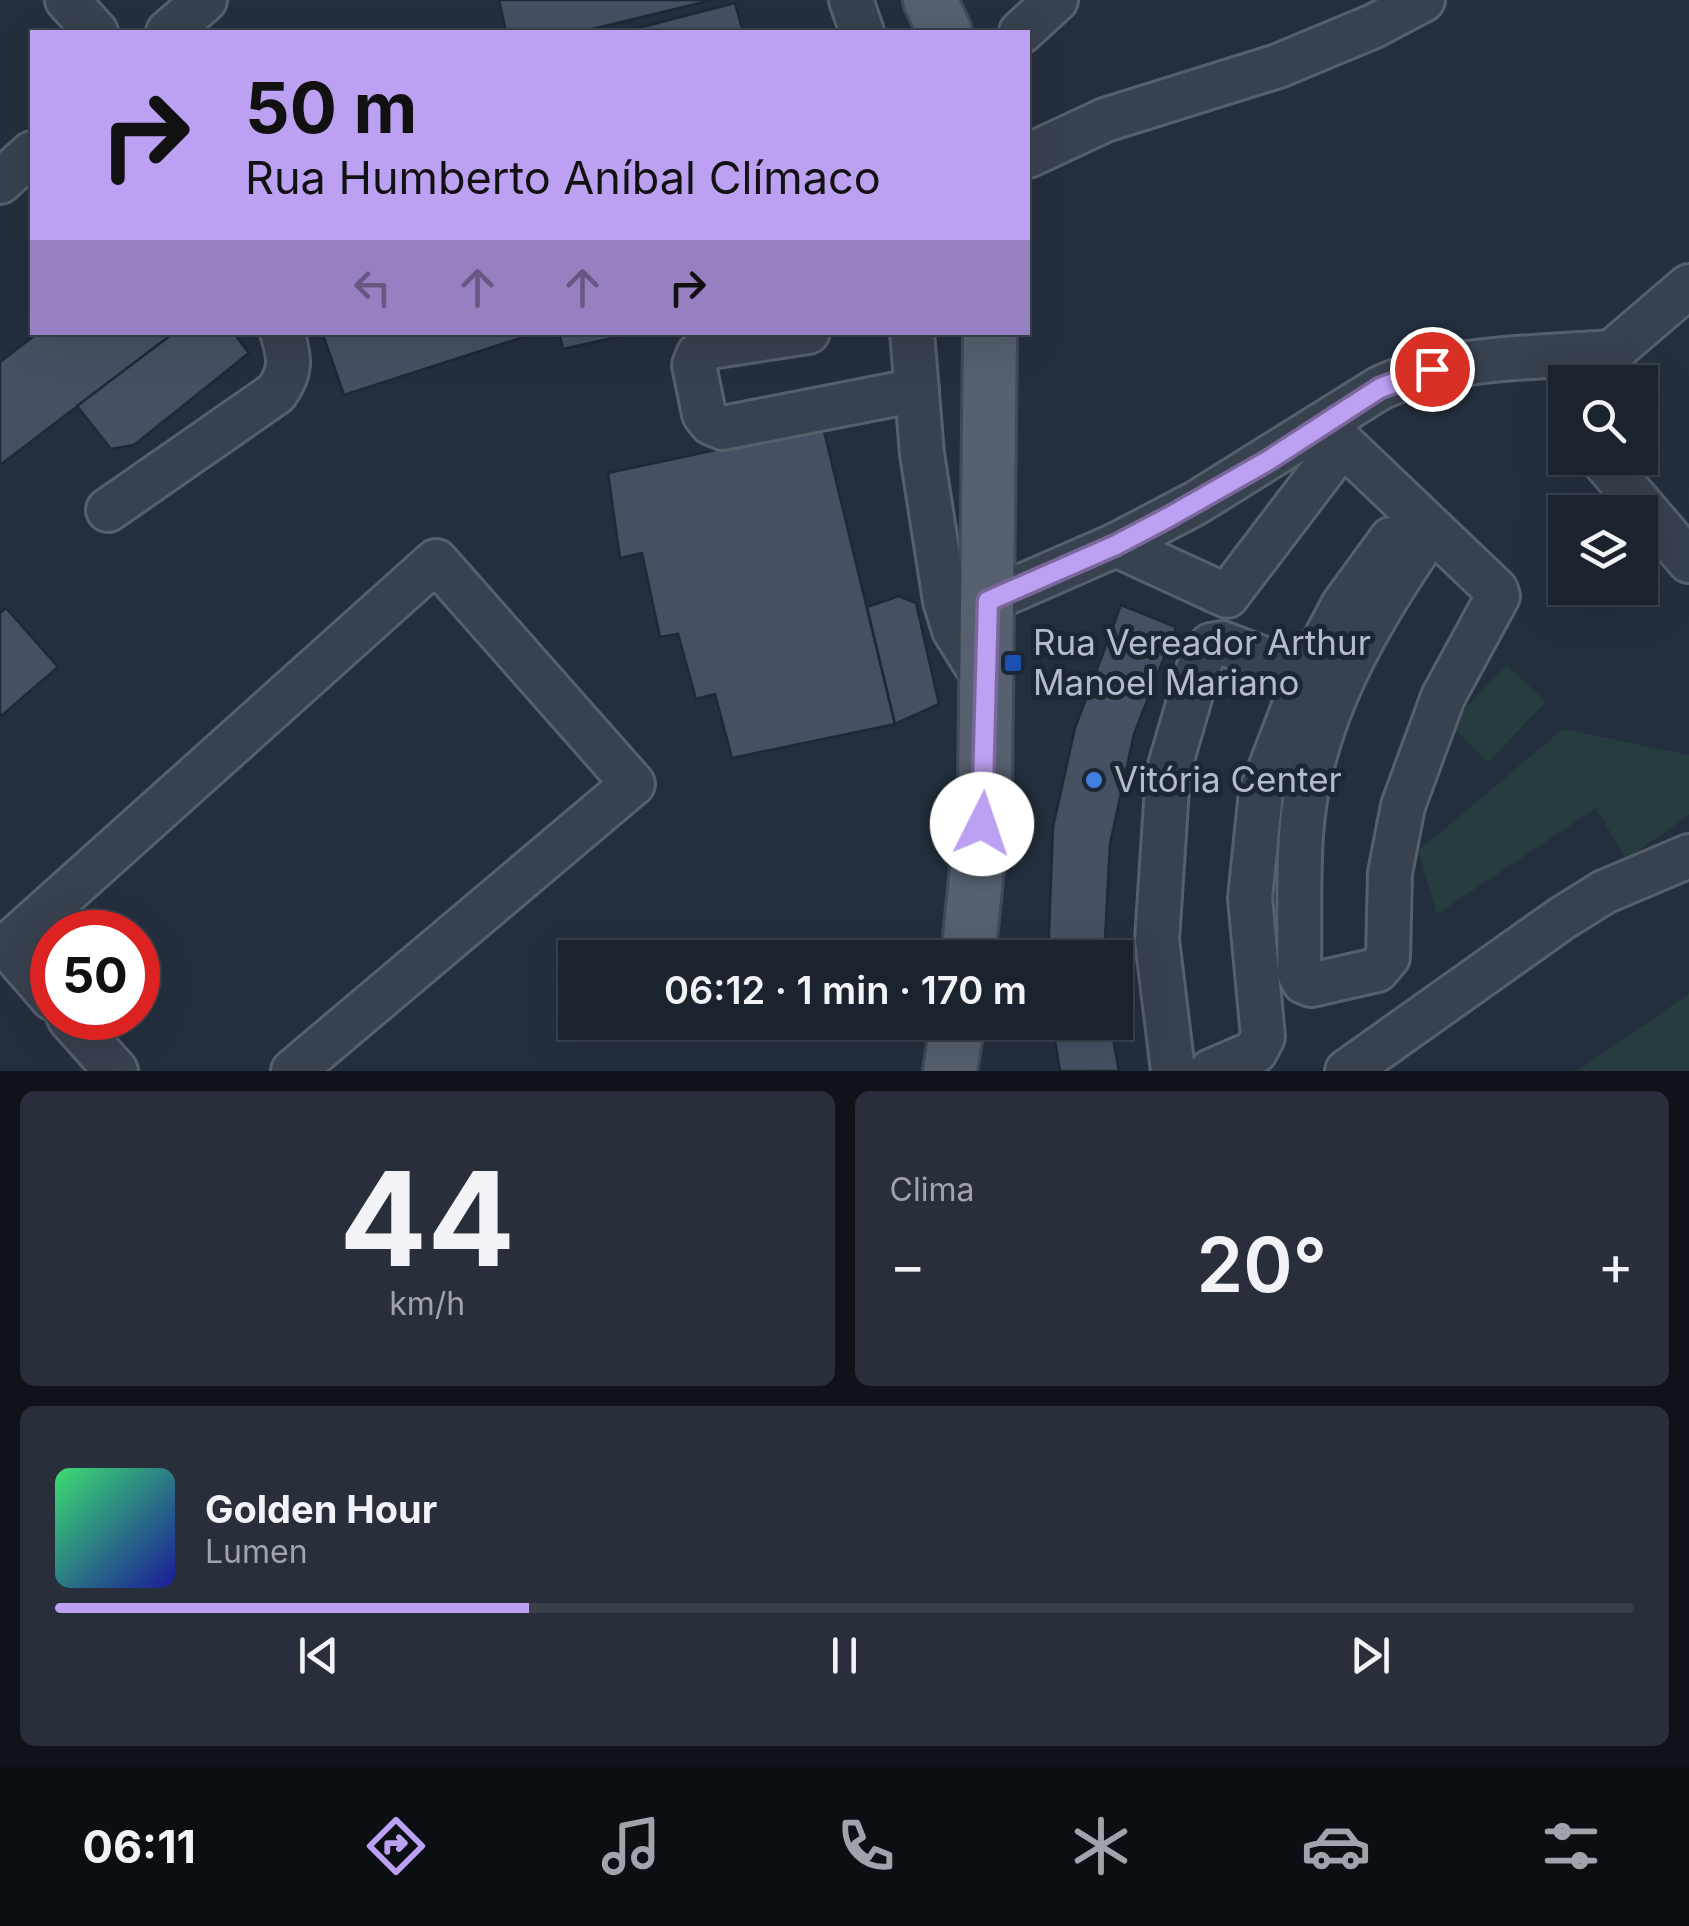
<!DOCTYPE html>
<html lang="pt">
<meta charset="utf-8">
<style>
body{margin:0;font-family:Inter,sans-serif;background:#282f3a;color:#f1f3f6;height:100vh;display:flex;flex-direction:column;font-size:38px;white-space:nowrap}
*{box-sizing:border-box;margin:0}
p{font-size:32px;color:#a0a4aa}
.icon{flex:none;width:55px;height:55px;fill:none;stroke:currentColor;stroke-width:2;stroke-linecap:round;stroke-linejoin:round}
.map{position:relative;height:1071px;overflow:hidden}
.panel{display:flex;flex-direction:column;gap:20px;padding:20px;background:#0f1319;flex:1}
.panel>*{flex:none}
.guide{position:absolute;left:30px;top:30px;width:1000px;height:305px;border-radius:0px;box-shadow:0 10px 40px #0002,0 0 0 2px #39404a;background:#bca0f2;color:#111;overflow:hidden}
.buttons{position:absolute;left:1548px;top:365px;display:grid;gap:20px}
.buttons a{display:grid;place-items:center;width:110px;height:110px;border-radius:0px;background:#1b232e;box-shadow:0 10px 40px #0002,0 0 0 2px #39404a;font-size:50px}
.speed{position:absolute;left:30px;top:910px;display:flex;gap:20px;font-size:50px;font-weight:700;text-align:center}
.speed>*{display:grid;place-content:center;width:130px;height:130px;border-radius:50%;background:#1b232e;box-shadow:0 10px 40px #0002,0 0 0 2px #39404a;line-height:1}
.speed .limit{border:15px solid #d22;background:#fff;color:#111}
.pin{position:absolute;display:grid;place-items:center;width:85px;height:85px;color:#fff;margin:-42px;border:5px solid #fff;border-radius:50%;box-shadow:0 2px 10px #0007}
.me{position:absolute;width:110px;margin:-55px;rotate:4deg;stroke-linejoin:round;filter:drop-shadow(0 0 8px #0008)}
.turn{display:flex;align-items:center;gap:35px;height:210px;padding:0 50px;font-size:45px}
.turn .icon{width:130px;height:130px;stroke-width:2.5}
.turn b{display:block;font-size:70px;line-height:85px}
.lanes{display:flex;align-items:center;height:95px;padding:0 50px;background:#0003;justify-content:center;gap:50px;direction:ltr}
.lanes .off{opacity:.35}
.big{font-size:75px;font-weight:600;line-height:1.1}
.panel .tile{flex:1;display:flex;flex-direction:column;justify-content:center;gap:15px;min-width:0;padding:0 35px;border-radius:15px;background:#282f3a}
.panel .dial{align-items:center;gap:0}
.dial b{font-size:130px;line-height:1}
.song{display:flex;align-items:center;gap:30px}
.cover{width:120px;height:120px;border-radius:15px;background:linear-gradient(135deg,hsl(140 70% 55%),hsl(240 70% 35%))}
.played{height:10px;border-radius:5px;background:linear-gradient(90deg,#bca0f2 30%,#39404a 30%)}
.keys{display:flex;justify-content:space-around;direction:ltr}
.heat{display:flex;justify-content:space-between;align-items:center;font-size:55px;direction:ltr}
.panel .tiles{flex:1;display:grid;gap:20px;grid-template-columns:1fr 1fr}
.tile:last-child{grid-column:span 2}
.trip{position:absolute;left:558px;top:940px;width:575px;height:100px;border-radius:0px;background:#1b232e;box-shadow:0 10px 40px #0002,0 0 0 2px #39404a;font-weight:600;line-height:100px;text-align:center}
.tabs{display:flex;height:160px;justify-content:space-around;align-items:center;background:#0b0e12;color:#a0a4aa}
.tabs .icon{width:70px;height:70px}
.tabs .on{color:#bca0f2}
.tabs b{font-size:45px;color:#f1f3f6}
.map>svg:first-child{display:block}
</style>
<div class="map">
<svg width="1689" height="1071" viewBox="0 0 1689 1071">
<rect width="100%" height="100%" fill="#242f3e"/>
<g fill="#263c3f">
<path d="M1507,665L1546,702L1488,762L1449,724Z"/>
<path d="M1563,729L1689,755V815L1626,859L1596,808L1437,914L1418,851Z"/>
<path d="M1689,992V1071H1577L1686,996Z"/>
</g>
<g fill="#455162" stroke="#1f2835" stroke-width="2.5">
<path d="M499,0H712L580,32H506Z"/>
<path d="M735,3L743,32H623Z"/>
<path d="M39,332H175L0,465V362Z"/>
<path d="M175,332H233L249,353L134,445L111,449L77,406Z"/>
<path d="M322,332H539L344,395Z"/>
<path d="M559,332H639L563,349Z"/>
<path d="M823,427L895,724L732,758L715,694L696,699L678,634L660,637L642,553L620,558L608,473Z"/>
<path d="M899,596L916,603L939,704L895,724L867,607Z"/>
<path d="M1121,605L1176,627L1134,734L1110,844L1104,958H1048L1053,827L1075,728Z"/>
<path d="M6,608L58,667L0,717V613Z"/>
<path d="M1052,1022H1110L1119,1071H1060Z"/>
</g>
<g fill="none" stroke-linecap="round" stroke-linejoin="round">
<g stroke="#565f6c" stroke-width="48">
<g id="minor">
<path d="M67,0L96,32"/>
<path d="M851,0L862,32"/>
<path d="M168,32L205,0"/>
<path d="M1021,32L1056,0"/>
<path d="M1028,156L1105,120L1278,66L1374,26L1423,0"/>
<path d="M0,182L32,153"/>
<path d="M808,332L710,347L698,355L694,365L704,414L711,423L723,428L917,390"/>
<path d="M912,332L922,454L945,601L954,630L984,678"/>
<path d="M1597,371L1612,352L1689,286"/>
<path d="M1324,426L1496,590L1498,596L1443,697L1403,806L1390,873L1388,957L1377,970L1311,985L1304,982L1299,973C1300,928 1298,881 1301,835C1309,720 1368,621 1432,529"/>
<path d="M1601,458L1689,561"/>
<path d="M108,510L276,393C292,371 290,358 282,332"/>
<path d="M1116,545L1227,596L1342,445"/>
<path d="M988,601L1116,545L1196,503L1380,388C1452,355 1535,358 1612,352"/>
<path d="M52,998L7,946L436,561L633,784L293,1071"/>
<path d="M69,1018L116,1071"/>
<path d="M1173,1071L1157,940L1168,773L1203,653L1211,645L1222,643L1306,675"/>
<path d="M1211,1071L1255,1052L1263,1037L1250,898L1261,792L1306,675L1343,605L1391,539"/>
<path d="M1347,1071L1561,919L1604,892L1689,856"/>
</g>
</g>
<g stroke="#414a57" stroke-width="58">
<g id="major">
<path d="M930,0L945,32"/>
<path d="M968,958L985,788L990,332"/>
<path d="M950,1071L958,1022"/>
</g>
</g>
<use href="#minor" stroke="#38414e" stroke-width="42"/>
<use href="#major" stroke="#56606e" stroke-width="52"/>
</g>
<g fill="none" stroke-linecap="round" stroke-linejoin="round">
<g stroke="#7a689d" stroke-width="25">
<path id="route" d="M982,824L988,601L1116,545L1169,517L1269,460L1380,388L1432,369"/>
</g>
<use href="#route" stroke="#bca0f2" stroke-width="18"/>
</g>
<rect fill="#1a4fb4" stroke="#1d2633" stroke-width="4" x="1003" y="653" width="20" height="20" rx="5"/>
<circle fill="#3f7fe0" stroke="#1d2633" stroke-width="4" cx="1094" cy="780" r="10"/>
<g text-anchor="middle" stroke-width="10" stroke-linejoin="round" paint-order="stroke">
<g font-size="35" fill="#b4bcc9" stroke="#1d2633" text-anchor="start">
<text x="1033" y="655">Rua Vereador Arthur<tspan x="1033" dy="40">Manoel Mariano</tspan></text>
<text x="1114" y="792">Vitória Center</text>
</g>
</g>
</svg>
<div class="buttons">
<a><svg class="icon" aria-label="search" viewBox="0 0 24 24"><circle cx="10" cy="10" r="6"/><path d="M15 15l6 6"/></svg></a>
<a><svg class="icon" aria-label="layers" viewBox="0 0 24 24"><path d="M12 4l9 5-9 5-9-5zM3 14l9 5 9-5"/></svg></a>
</div>
<div class="speed"><div class="limit">50</div></div>
<div class="pin" style="left:1432px;top:369px;background:#d93025"><svg class="icon" aria-label="arrive" viewBox="0 0 24 24"><path d="M6 21V4h12l-3 4 3 4H6"/></svg></div>
<svg class="me" style="left:982px;top:824px" viewBox="-20 -20 40 40"><circle r="19" fill="#fff"/><path d="M0-13L10 11 0 6-10 11z" fill="#bca0f2"/></svg>
<div class="trip">06:12 · 1 min · 170 m</div>
<div class="guide">
<div class="turn"><svg class="icon" aria-label="right" viewBox="0 0 24 24"><path d="M7 20v-9h11M14 6l5 5-5 5"/></svg><div><b>50 m</b>Rua Humberto Aníbal Clímaco</div></div>
<div class="lanes"><svg class="icon off" aria-label="left" viewBox="0 0 24 24"><path d="M17 20v-9H6M10 6l-5 5 5 5"/></svg><svg class="icon off" aria-label="ahead" viewBox="0 0 24 24"><path d="M12 20V5M6 11l6-6 6 6"/></svg><svg class="icon off" aria-label="ahead" viewBox="0 0 24 24"><path d="M12 20V5M6 11l6-6 6 6"/></svg><svg class="icon" aria-label="right" viewBox="0 0 24 24"><path d="M7 20v-9h11M14 6l5 5-5 5"/></svg></div>
</div>
</div>
<section class="panel">
<div class="tiles">
<div class="tile dial"><b>44</b><p>km/h</p></div>
<div class="tile"><p>Clima</p>
<div class="heat"><a>−</a><b class="big">20°</b><a>+</a></div>
</div>
<div class="tile">
<div class="song"><i class="cover"></i><div><b>Golden Hour</b><p>Lumen</p></div></div>
<div class="played"></div>
<div class="keys"><svg class="icon" aria-label="previous" viewBox="0 0 24 24"><path d="M18 5L8 12l10 7zM5 5v14"/></svg><svg class="icon" aria-label="pause" viewBox="0 0 24 24"><path d="M8 5v14M16 5v14"/></svg><svg class="icon" aria-label="next" viewBox="0 0 24 24"><path d="M6 5l10 7-10 7zM19 5v14"/></svg></div>
</div>
</div>
</section>
<nav class="tabs">
<b>06:11</b>
<svg class="icon on" aria-label="directions" viewBox="0 0 24 24"><path d="M12 3l9 9-9 9-9-9zM9 14v-3h6M13 9l2 2-2 2"/></svg>
<svg class="icon" aria-label="music" viewBox="0 0 24 24"><path d="M9 18V5l10-2v13"/><circle cx="6" cy="18" r="3"/><circle cx="16" cy="16" r="3"/></svg>
<svg class="icon" aria-label="phone" viewBox="0 0 24 24"><path d="M5 4h4l2 5-3 2q2 4 5 5l2-3 5 2v4C11 20 4 13 5 4z"/></svg>
<svg class="icon" aria-label="climate" viewBox="0 0 24 24"><path d="M12 3v18M4 7l16 10M4 17L20 7"/></svg>
<svg class="icon" aria-label="car" viewBox="0 0 24 24"><path d="M5 17H2v-5l4-1 3-4h7l3 4 3 1v5h-3M9 17h6M6 11h13"/><circle cx="7" cy="17" r="2"/><circle cx="17" cy="17" r="2"/></svg>
<svg class="icon" aria-label="filters" viewBox="0 0 24 24"><path d="M4 7h16M4 17h16"/><circle cx="9" cy="7" r="2"/><circle cx="15" cy="17" r="2"/></svg>
</nav>
